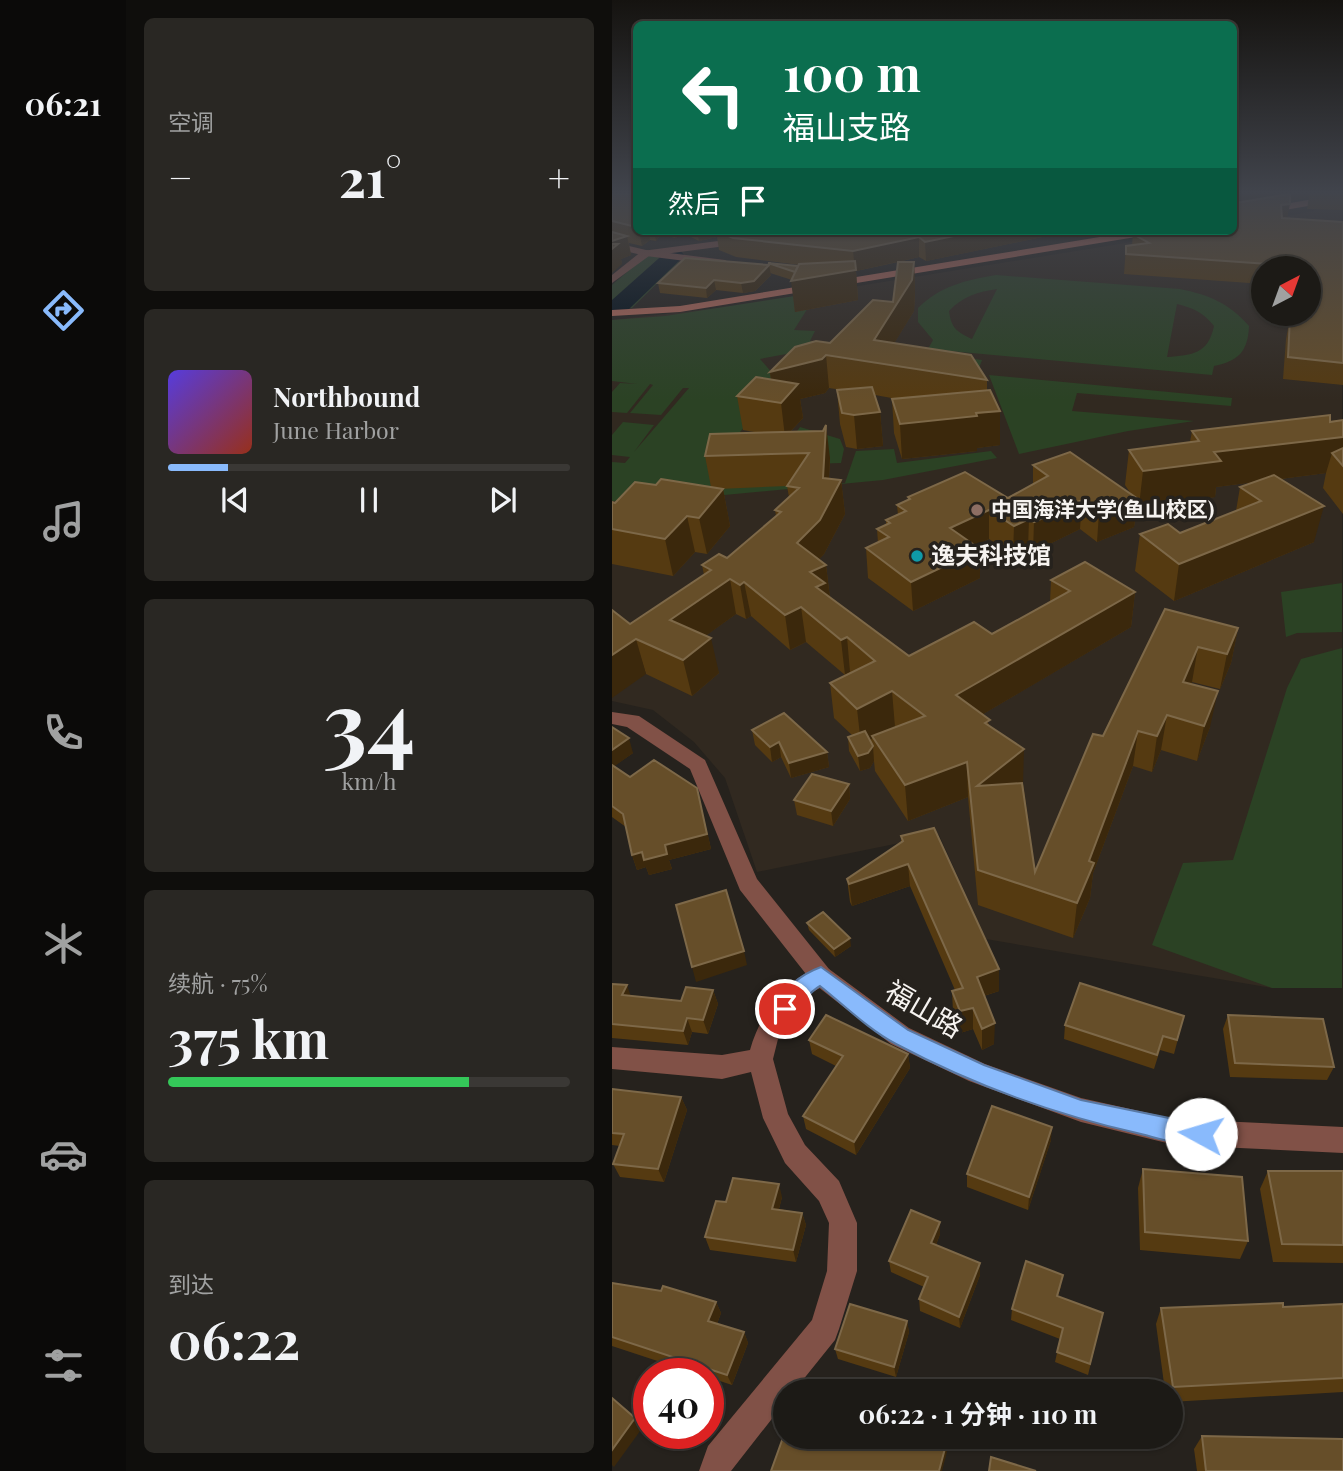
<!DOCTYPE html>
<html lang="zh">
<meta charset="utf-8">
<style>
body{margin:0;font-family:"Playfair Display","Noto Sans SC",serif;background:#292723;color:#f1f3f6;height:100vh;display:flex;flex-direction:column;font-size:26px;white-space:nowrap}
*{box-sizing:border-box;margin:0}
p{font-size:23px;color:#a0a1a1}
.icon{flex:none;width:38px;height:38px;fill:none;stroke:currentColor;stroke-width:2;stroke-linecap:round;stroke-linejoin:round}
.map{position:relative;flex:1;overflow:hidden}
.details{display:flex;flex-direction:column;gap:18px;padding:18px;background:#0f0e0c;width:486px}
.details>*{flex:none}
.banner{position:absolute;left:21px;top:21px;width:604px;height:214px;border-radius:10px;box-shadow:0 2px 5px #0004,0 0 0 2px #3a3835;background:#0b6e4f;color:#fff;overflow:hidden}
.needle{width:46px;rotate:41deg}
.fabs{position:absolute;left:639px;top:256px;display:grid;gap:14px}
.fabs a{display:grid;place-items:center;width:70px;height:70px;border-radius:50%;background:#1c1a16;box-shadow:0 2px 5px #0004,0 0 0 2px #3a3835;font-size:35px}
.speed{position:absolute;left:21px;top:1358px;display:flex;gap:14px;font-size:35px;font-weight:700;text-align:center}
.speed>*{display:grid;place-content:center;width:91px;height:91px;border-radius:50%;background:#1c1a16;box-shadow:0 2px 5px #0004,0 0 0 2px #3a3835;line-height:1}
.speed .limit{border:10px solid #d22;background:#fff;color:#111}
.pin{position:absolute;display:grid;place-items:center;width:60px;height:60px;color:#fff;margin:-30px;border:4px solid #fff;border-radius:50%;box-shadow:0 2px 7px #0007}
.me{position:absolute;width:77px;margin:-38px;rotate:276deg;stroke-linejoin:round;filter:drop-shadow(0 0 5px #0008)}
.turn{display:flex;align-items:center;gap:24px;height:147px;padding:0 35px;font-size:32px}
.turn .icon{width:91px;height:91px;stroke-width:2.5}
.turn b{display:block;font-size:49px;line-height:60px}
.then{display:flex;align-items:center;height:66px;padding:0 35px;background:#0003;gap:14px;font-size:26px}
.big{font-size:52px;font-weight:700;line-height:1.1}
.details .card{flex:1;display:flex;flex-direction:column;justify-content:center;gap:10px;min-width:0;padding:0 24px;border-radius:10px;background:#292723}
.details .dial{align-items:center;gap:0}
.dial b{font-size:91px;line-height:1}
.song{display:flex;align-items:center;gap:21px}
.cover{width:84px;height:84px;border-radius:10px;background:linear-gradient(135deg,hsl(250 70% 55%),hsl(10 70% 35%))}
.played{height:7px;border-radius:4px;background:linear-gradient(90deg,#89bafc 15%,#3a3835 15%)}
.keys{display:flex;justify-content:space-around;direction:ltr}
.heat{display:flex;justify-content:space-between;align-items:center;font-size:38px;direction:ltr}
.charge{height:10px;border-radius:5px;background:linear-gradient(90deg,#34c759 75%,#3a3835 0)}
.trip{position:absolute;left:161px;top:1379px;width:410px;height:70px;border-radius:35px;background:#1c1a16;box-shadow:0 2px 5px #0004,0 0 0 2px #3a3835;font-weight:700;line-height:70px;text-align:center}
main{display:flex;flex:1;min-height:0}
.dock{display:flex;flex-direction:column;width:126px;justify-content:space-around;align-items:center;background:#0b0a09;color:#a0a1a1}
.dock .icon{width:49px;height:49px}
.dock .selected{color:#89bafc}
.dock b{font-size:32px;color:#f1f3f6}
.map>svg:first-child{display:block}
</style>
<main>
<nav class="dock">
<b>06:21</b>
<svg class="icon selected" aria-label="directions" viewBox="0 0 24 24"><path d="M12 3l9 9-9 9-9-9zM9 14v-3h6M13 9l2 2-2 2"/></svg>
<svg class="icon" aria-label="music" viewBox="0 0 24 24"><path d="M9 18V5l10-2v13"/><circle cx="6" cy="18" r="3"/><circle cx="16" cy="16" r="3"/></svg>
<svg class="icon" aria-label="phone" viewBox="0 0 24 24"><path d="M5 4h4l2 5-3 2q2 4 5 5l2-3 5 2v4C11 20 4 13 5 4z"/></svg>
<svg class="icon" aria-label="climate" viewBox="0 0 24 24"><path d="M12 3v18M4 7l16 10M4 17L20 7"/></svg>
<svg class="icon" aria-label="car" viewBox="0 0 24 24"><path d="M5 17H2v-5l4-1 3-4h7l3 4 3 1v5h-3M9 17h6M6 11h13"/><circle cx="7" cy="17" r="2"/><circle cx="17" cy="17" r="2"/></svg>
<svg class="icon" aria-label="filters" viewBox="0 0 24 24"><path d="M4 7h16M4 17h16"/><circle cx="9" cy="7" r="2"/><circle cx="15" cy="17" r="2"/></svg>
</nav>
<section class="details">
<div class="card"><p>空调</p>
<div class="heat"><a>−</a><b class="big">21°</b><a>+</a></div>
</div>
<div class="card">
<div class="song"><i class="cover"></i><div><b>Northbound</b><p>June Harbor</p></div></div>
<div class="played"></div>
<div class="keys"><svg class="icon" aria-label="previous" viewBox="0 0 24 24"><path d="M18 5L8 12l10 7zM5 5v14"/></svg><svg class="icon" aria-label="pause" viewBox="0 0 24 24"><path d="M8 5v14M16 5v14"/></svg><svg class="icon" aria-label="next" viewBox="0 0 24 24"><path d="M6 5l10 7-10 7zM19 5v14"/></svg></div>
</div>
<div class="card dial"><b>34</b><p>km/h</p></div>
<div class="card"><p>续航 · 75%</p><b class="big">375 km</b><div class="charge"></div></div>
<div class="card"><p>到达</p><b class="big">06:22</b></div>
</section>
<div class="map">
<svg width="731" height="1471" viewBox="0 0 731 1471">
<rect width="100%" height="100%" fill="#26221d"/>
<path fill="#312920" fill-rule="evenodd" d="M730,205V988H660L374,939L327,835L145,872L113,778L82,742L41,710L0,701V320L116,307L588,231H621L671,217ZM651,268H696V313H651Z"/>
<g fill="#2b4224" fill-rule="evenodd">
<path d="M35,255L67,262L20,308L0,309V285Z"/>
<path d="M384,275L568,289C597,295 617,303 637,326C636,352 626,361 602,366L600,375L316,349L321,340L306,322V308C328,286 354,280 384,275ZM385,289L360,339C345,332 339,328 337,311C351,296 366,292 385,289ZM565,304C581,308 591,312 602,326C596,354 581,355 555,357Z"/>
<path d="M189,295L199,303L182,330L203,331L198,341L284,348L370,360L367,368L201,349L148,359L170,384L128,432L179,440L188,427L228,439L232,449L229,463L104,467L216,485L233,483L244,451L282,449L285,463L379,451L385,458L271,480L70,499L0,501V462L13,463L18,457L0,455V435L11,422L42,425L22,452L77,388H71L49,415L18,413L41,385L38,384L15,413L0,412V392L8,383L25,384L0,381V320L53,316Z"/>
<path d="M377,375L620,398L619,406L465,393L460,411L582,421L516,431L407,454Z"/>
<path d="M730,583V632L685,633L674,637L669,592Z"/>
<path d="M730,648V988H660L540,945L571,863L621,860L675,688L689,659Z"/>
</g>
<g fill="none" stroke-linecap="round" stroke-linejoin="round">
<path fill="#000e18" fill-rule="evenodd" d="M62,249L69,251L72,255L69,259L16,310H0V300L55,251Z"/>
<g fill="#815147" fill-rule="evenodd">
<path d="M151,231H169L106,247L37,256L0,283V275L30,251L106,241Z"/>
<path d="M209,966L217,969L221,976L217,983L197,994L167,1035L161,1059L176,1114L193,1145L227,1181L245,1223V1271L227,1329L223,1340L182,1391H173V1402L119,1471H87L96,1446L200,1320L215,1271L217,1223L207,1201L173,1163L151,1118L139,1072L110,1079L0,1069V1047L110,1055L138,1050C148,1014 173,979 209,966Z"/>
</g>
<g fill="#815147" fill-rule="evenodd">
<path d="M0,242L34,250L113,260L118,263L113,266L34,256L0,248Z"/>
<path d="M0,712L27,716L93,760L145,879L217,969L297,1028L373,1064L469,1098L563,1119L731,1127V1153L563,1145L469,1122L357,1081L279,1044L201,983L128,890L78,769L15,727L0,724Z"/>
</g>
<g fill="#b66b5b" fill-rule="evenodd">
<path d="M731,194V200L621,219V213Z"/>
<path d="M524,231H547L542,234L68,312L0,316V310L68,306Z"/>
</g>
</g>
<g fill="#553a11">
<path d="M0,194H24V231H459L314,261L307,257L286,262H302L303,292L302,311L282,343L375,380V390L388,445L365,448V451L290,459L282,433L280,399H285L263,395L268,412L271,446L245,449L234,447L228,424L225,390H230L217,388L213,393L188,399L191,418L178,432L218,458L217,479L229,480L233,514L212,554L207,559L214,565L218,598L297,656L380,634L438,602L439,580L523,592L519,627L371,714L411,784L423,872L553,609L626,628L619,663L608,689L580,682L579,684L598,727L585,761L549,750L540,772L521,766L481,873L478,898L461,938L366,905L356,797L296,821L263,771L262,761L258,768L248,771L237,751L236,737L240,735L222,718L218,683L239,673L233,675L194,642L178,650L139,616L134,619L124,614L93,636L107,673L80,696L34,674L18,624L92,575L90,565L115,558L164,516L163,510L177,497L175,486L106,489H111L118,526L95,554L83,552L61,576L0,564V502L3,503L44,485L99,487L93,456L148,433L131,430L125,396L159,380L158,372L218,343L281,302L286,262L244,271L246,300L183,312L180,280L158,273L159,275L143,291L131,293L104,290L95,298L48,293L46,283L157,265L156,263L186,266L187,265L124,257L107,250L105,237L87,241L73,234L63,238L49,234L44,241L38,240L30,246L17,243L19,255L9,259L10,264L0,241Z"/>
<path d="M621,194H731V210L695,209L697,197L678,201L675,218L731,222V385L671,379L674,339L678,318H688V313H696V268H651V284L512,274L514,246L520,245L521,234L528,233L529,231H621Z"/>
<path d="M731,420V514L711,488L714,473L668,479L702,542L562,601L523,571L528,534L568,533L624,511L628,487L642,482L604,487L603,497L527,506L525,504L522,527L485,542L468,529L421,552L416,548L401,555L377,539L364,546L368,578L301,611L256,578L254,548L266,543L265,529L274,524V520L286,515L285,505L296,500V497L396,498L421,485V465L519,494L513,485L517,450L578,442L580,431Z"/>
<path d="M0,727L21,753L2,766L18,777L85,788L99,849L57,860L60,869L37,875L34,867L25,870L20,855L14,827L0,817Z"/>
<path d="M140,730L215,752L217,767L179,778L169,757L160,762L143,745Z"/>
<path d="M237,784L238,799L221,826L185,815L182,800Z"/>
<path d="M289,836L387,991L372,996L382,1044L370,1050L361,1029L348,1033L341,1012L340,991L343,990L298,886L240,906L238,902L235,879L289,842Z"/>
<path d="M195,923L239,946L223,957L197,930Z"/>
<path d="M0,984L19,996L69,1001L101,990L106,1004L96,1034L80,1032L76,1045L0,1038Z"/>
<path d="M616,1015L722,1067L715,1080L618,1077L611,1029Z"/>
<path d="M572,1016L562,1054L548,1050L542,1069L452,1039L453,1025Z"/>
<path d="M197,1040L296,1054L298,1068L244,1155L194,1129L191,1116L224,1066L200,1054Z"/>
<path d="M0,1089L69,1097L75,1110L52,1182L8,1177L1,1164L8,1146L0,1145Z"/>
<path d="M439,1140L416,1210L355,1187V1174Z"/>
<path d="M531,1169L636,1241L628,1259L528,1250L526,1188Z"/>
<path d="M656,1171H731V1263L661,1262L648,1189Z"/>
<path d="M170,1197L167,1209L190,1213L194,1225L184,1262L98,1250L93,1237L114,1202Z"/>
<path d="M328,1234L324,1245L368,1263V1275L348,1328L308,1311L307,1299L312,1287L279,1272L277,1261Z"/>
<path d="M0,1283L104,1302L109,1313L105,1324L132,1332L136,1343L120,1385L96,1377V1374H85L0,1346Z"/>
<path d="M449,1286L446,1296L491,1313L476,1375L443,1362L448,1339L399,1320L400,1309Z"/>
<path d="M731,1304V1392L558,1402V1391H553L544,1324L549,1308L671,1307Z"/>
<path d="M295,1321L297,1332L284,1377L226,1359L223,1349Z"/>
<path d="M590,1436L731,1471H585L582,1449Z"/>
</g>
<g fill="#3b280c">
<path d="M622,194H698L697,197L621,211Z"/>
<path d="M678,204L674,223L666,224L669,205Z"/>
<path d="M27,231H37L38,240L30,246Z"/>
<path d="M42,231H48L49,234L44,241Z"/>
<path d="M62,231H72L73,234L63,238Z"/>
<path d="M85,231H104L105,237L87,241Z"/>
<path d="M366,231H459L314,261L313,242Z"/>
<path d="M15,236L19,255L9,259L10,264L0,273V241Z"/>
<path d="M307,237V257L244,271L246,300L183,312L179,281L243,270L241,251Z"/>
<path d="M302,262L303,292L302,311L270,363L262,340Z"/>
<path d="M157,265L159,275L143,291L131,293L129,283Z"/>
<path d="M102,280L104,290L95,298L94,288Z"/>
<path d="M214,355L217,388L213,393L188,399L191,418L173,437L169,403L162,402L158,372Z"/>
<path d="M388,411V445L365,448V451L290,459L288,424Z"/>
<path d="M268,412L271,446L245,449L242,415Z"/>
<path d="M214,425L218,458L215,507L229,480L233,514L212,554L190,578L185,543L211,478Z"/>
<path d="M731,437V466L720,453L714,473L604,487L603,497L527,506L531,471L602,452Z"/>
<path d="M111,489L118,526L95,554L87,518Z"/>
<path d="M526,499L522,527L485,542L487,513Z"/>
<path d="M470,500L468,529L421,552L422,522Z"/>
<path d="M712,506L702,542L562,601L567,564Z"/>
<path d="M377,510V539L339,557L338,528Z"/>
<path d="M75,516L83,552L61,576L53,539Z"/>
<path d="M417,519L416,548L401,555L402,526Z"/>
<path d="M368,549V578L301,611L299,582Z"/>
<path d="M214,565L218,599L206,605L198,572Z"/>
<path d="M118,579L124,614L67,655L58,620Z"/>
<path d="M132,582L139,616L134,619L128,585Z"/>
<path d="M523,592L519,627L344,730V695Z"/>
<path d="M189,607L194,642L178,650L173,615Z"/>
<path d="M626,628L619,663L608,689L615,654Z"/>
<path d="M235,637L238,672L233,675L229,640Z"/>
<path d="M99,638L107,673L80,696L71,660Z"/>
<path d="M24,639L34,674L0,698V655Z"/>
<path d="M586,647L580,682L565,717L571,682Z"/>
<path d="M280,691L283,727L261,738L260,736V739L249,744L245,709Z"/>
<path d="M606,691L598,727L585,761L592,726Z"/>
<path d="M555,715L549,750L540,772L545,736Z"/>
<path d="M526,731L521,766L481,873L478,898L461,938L465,903L477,861Z"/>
<path d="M17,738L21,753L0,768V750Z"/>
<path d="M167,742L169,757L160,762L158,747Z"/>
<path d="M261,746L262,761L258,768L248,771L246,756Z"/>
<path d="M412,749L411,784L365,821V786Z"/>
<path d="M215,752L217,767L179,778L177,763Z"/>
<path d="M355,762L356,797L296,821L293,785Z"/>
<path d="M237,784L238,799L221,826L219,811Z"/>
<path d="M85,788L99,849L57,860L60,869L37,875L34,867L25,870L20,855L53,845Z"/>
<path d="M296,864L298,886L240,906L237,884Z"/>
<path d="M238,938L239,946L223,957L222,949Z"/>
<path d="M132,951L135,965L84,982L80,967Z"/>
<path d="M387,969V991L365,998V977Z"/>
<path d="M15,985L20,1000L10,995Z"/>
<path d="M101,990L106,1004L96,1034L91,1020Z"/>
<path d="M361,1008V1029L348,1033V1011Z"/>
<path d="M75,1018L80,1032L76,1045L71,1031Z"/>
<path d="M383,1023L382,1044L370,1050V1029Z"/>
<path d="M296,1054L298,1068L244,1155L242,1142Z"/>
<path d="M69,1097L75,1110L52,1182L46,1169Z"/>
<path d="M440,1127L439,1140L416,1210L417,1197Z"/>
<path d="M167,1184L170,1197L164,1221L160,1209Z"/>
<path d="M190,1213L194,1225L184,1262L181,1250Z"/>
<path d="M328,1222V1234L320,1255L319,1243Z"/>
<path d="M368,1263V1275L348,1328L347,1317Z"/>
<path d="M104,1302L109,1313L102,1332L96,1321Z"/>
<path d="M295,1321L297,1332L284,1377L282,1367Z"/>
<path d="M132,1332L136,1343L120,1385L115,1375Z"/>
<path d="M23,1418L31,1427L2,1467L0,1465V1450Z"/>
<path d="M336,1437L337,1444L330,1471H327Z"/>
</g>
<g fill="#664e29" stroke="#7d6848" stroke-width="2">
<path d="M0,194H24V227L0,221Z"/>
<path d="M677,194H678V204L669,205L670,218L731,222V363L676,357L678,318L694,319V313H696V268H669V265L514,254V246L537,243L521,234L539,231H621V200L624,203Z"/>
<path d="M105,231H366L313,242L307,237L241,251L121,238Z"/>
<path d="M0,232L15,236L0,241Z"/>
<path d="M0,244H6L0,249Z"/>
<path d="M73,258L157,265L142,281L129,283L102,280L94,288L46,283Z"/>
<path d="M243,261L244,270L179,281L187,264Z"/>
<path d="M286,262H302L300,280L262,340L359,355L375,380L214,355L210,359L158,372L183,347L204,341L218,343L261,300L281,302Z"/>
<path d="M156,263L186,266L183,272Z"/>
<path d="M144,377L186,384L169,403L125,396Z"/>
<path d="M260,387L268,412L242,415L230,413L225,390Z"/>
<path d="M378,390L388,411L364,413L365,416L288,424L280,399Z"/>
<path d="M718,415V422L731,420V437L602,452L609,461L531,471L517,450L587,441L580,431Z"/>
<path d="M214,425L211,478L229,480L208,520L185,543L214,565L198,572L213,583L204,587L297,656L362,622L380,634L458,591L439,580L473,562L523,592L344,695L378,720L373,723L412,749L365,786L410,783L423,872L481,734L491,736L553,609L626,628L615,654L586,647L571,682L606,691L592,726L555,715L545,736L526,731L477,861L482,863L465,903L366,870L355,762L293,785L260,736L313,716L280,691L245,709L218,683L263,661L235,637L229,640L189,607L173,615L132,582L128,585L118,579L58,620L99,638L71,660L24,639L0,655V610L18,624L99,570L90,565L107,554L115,558L169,512L163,510L187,488L175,486L197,453L93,456L98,434L211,431Z"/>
<path d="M731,448V466L720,453Z"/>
<path d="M458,452L526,499L487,513L470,500L422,522L417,519L402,526L377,510L338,528L368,549L299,582L254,548L277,537L265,529L278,523L274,520L294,511L285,505L298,499L296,497L353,472L396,498L436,476L421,465Z"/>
<path d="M662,475L712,506L567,564L528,534L556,524L568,533L649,501L628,487Z"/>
<path d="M49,479L111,489L87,518L75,516L53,539L0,529V502L3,503L23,482L44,485Z"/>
<path d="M172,713L215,752L177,763L167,742L158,747L140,730Z"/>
<path d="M0,727L17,738L0,750Z"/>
<path d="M253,731L261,746L256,753L246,756L236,737Z"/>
<path d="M42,760L85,788L95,834L53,845L55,854L32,860L30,852L20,855L11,814L0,806V765L18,777Z"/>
<path d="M200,774L237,784L219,811L182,800Z"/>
<path d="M322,828L387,969L365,977L383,1023L370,1029L361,1008L348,1011L340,991L351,988L296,864L237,884L235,879L291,841L289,836Z"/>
<path d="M114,890L132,951L80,967L64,905Z"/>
<path d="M211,912L238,938L222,949L195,923Z"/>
<path d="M468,983L572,1016L565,1040L551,1036L545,1055L453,1025Z"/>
<path d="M0,984L15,985L10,995L69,1001L74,987L101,990L91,1020L75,1018L71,1031L0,1024Z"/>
<path d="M214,1015L296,1054L242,1142L191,1116L231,1056L197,1040Z"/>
<path d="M616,1015L711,1019L722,1067L623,1063Z"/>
<path d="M0,1089L69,1097L46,1169L1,1164L12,1134L0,1133Z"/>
<path d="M380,1106L440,1127L417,1197L355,1174Z"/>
<path d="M531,1169L630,1177L636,1241L533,1232Z"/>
<path d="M656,1171H731V1245L670,1244Z"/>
<path d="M121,1178L167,1184L160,1209L190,1213L181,1250L93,1237L104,1201L114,1202Z"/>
<path d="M299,1210L328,1222L319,1243L368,1263L347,1317L307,1299L316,1277L277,1261Z"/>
<path d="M414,1261L451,1275L445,1296L491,1313L478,1364L445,1352L451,1328L400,1309Z"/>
<path d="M0,1283L49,1291L51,1286L104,1302L96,1321L132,1332L115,1375L0,1337Z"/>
<path d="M671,1303V1307L731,1304V1378L561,1387L549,1308Z"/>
<path d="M238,1304L295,1321L282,1367L223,1349Z"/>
<path d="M0,1398L23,1418L0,1450Z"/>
<path d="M173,1432V1437H208L222,1442L223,1437H336L327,1471H159Z"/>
<path d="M590,1436L731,1439V1471H594Z"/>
<path d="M379,1457L424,1471H377Z"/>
</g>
<linearGradient id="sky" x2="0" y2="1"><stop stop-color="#151310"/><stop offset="0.48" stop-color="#41444c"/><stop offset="1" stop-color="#41444c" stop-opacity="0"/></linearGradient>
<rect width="731" height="400" fill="url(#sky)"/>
<path fill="#89bafc" stroke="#5979a4" stroke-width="2" d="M209,967L296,1030L372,1065L469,1100L596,1126L600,1134L596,1141C576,1149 549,1139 529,1134C444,1115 361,1085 284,1044C257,1030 232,1005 208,986C191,995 182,1021 165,1015L163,1009C172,988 187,975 209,967Z"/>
<circle fill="#8d6e63" stroke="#26221d" stroke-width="2.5" cx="365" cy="510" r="7"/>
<circle fill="#0f9aa8" stroke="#26221d" stroke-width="2.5" cx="305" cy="556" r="7"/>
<g text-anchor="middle" stroke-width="7" stroke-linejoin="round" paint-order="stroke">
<g font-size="21" font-weight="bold" fill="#f6f3f0" stroke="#26221d" text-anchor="start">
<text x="379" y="517">中国海洋大学(鱼山校区)</text>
</g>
<g font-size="24" font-weight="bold" fill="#f6f3f0" stroke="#26221d" text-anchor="start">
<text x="319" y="564">逸夫科技馆</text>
</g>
<g font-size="28" fill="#f6f3f0" stroke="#26221d">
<text transform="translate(312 1009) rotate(30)" y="10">福山路</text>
</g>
</g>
</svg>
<div class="fabs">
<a><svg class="needle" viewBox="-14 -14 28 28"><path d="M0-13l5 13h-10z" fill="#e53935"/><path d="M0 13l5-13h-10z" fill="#a0a1a1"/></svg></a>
</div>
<div class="speed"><div class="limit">40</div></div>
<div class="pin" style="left:173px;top:1009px;background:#d93025"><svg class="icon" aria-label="arrive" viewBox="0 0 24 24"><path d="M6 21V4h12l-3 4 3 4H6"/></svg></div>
<svg class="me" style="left:589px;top:1134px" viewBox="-20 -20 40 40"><circle r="19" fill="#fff"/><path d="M0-13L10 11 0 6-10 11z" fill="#89bafc"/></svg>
<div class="trip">06:22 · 1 分钟 · 110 m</div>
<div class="banner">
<div class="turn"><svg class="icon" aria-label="left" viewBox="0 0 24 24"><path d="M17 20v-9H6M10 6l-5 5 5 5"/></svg><div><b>100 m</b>福山支路</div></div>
<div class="then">然后<svg class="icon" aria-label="arrive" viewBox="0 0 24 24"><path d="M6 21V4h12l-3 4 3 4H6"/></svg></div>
</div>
</div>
</main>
